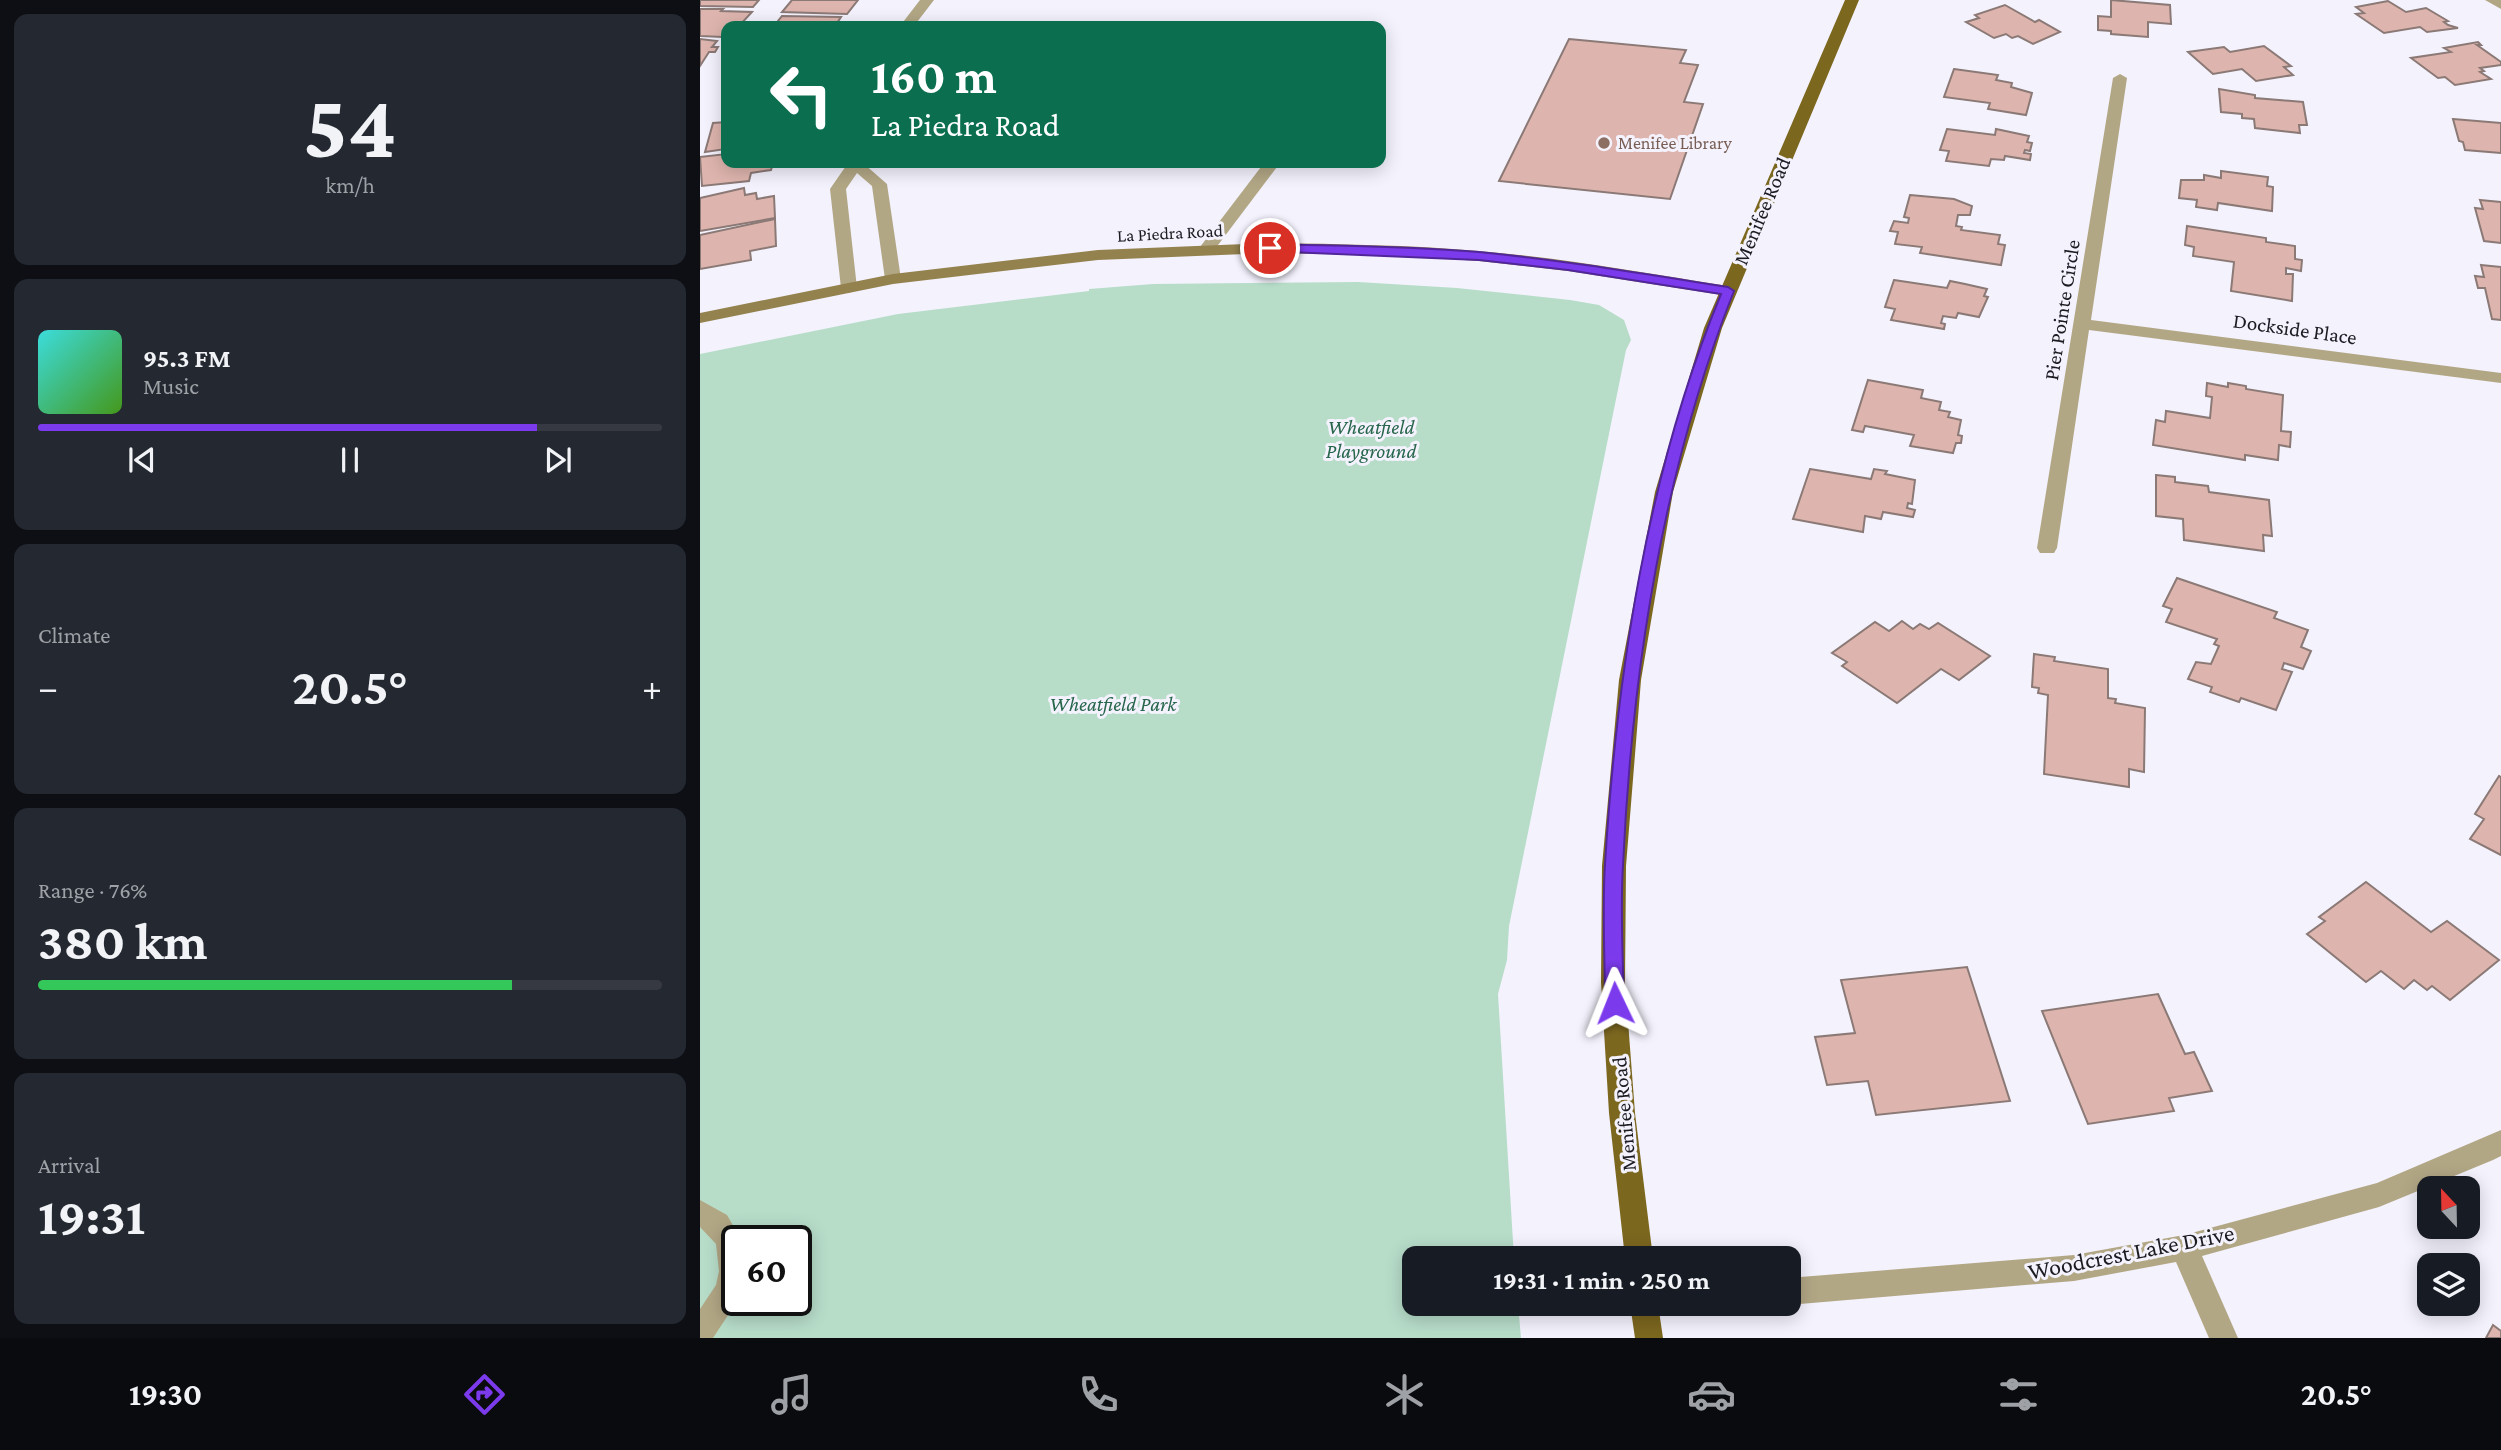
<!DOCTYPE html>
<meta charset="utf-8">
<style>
body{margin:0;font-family:"Crimson Pro",serif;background:#242831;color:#f1f3f6;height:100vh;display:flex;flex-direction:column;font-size:26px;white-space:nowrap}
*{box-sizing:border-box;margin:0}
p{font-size:23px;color:#9ea1a6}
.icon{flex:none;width:38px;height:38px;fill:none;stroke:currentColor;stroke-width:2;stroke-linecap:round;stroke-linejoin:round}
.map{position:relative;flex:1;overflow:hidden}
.panel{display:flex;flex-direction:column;gap:14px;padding:14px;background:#0d0f14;width:700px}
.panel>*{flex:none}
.guide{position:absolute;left:21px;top:21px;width:665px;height:147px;border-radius:14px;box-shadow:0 4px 18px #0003;background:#0b6e4f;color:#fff;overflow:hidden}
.needle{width:46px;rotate:338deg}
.buttons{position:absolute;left:1717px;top:1176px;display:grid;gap:14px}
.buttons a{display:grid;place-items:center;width:63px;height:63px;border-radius:14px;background:#171b24;box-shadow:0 4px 18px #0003;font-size:35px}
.speed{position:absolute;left:21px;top:1225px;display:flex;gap:14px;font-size:35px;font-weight:700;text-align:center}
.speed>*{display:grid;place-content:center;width:91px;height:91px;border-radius:50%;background:#171b24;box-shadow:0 4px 18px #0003;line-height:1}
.speed .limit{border:4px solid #111;border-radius:10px;background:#fff;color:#111}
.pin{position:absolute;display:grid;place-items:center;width:60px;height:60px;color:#fff;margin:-30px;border:4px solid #fff;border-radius:50%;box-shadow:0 2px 7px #0007}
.me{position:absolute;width:77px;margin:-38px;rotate:358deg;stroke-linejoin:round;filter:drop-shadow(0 0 5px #0008)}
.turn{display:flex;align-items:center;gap:24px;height:147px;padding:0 35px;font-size:32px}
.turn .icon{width:91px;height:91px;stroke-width:2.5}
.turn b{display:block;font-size:49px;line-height:60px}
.big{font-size:52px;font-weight:700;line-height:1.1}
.panel .tile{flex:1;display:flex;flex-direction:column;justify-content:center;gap:10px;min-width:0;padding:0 24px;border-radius:14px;background:#242831}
.panel .dial{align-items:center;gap:0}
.dial b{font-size:91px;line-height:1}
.song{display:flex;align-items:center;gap:21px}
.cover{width:84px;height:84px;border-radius:10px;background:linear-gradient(135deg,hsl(180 70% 55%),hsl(100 70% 35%))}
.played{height:7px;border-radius:4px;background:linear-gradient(90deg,#7c3aed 80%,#363941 80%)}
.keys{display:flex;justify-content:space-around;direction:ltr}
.heat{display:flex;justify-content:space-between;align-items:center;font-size:38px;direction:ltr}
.charge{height:10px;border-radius:5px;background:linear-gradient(90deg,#34c759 76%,#363941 0)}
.trip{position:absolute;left:702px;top:1246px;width:399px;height:70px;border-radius:14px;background:#171b24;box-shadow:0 4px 18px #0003;font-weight:700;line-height:70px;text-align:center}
.menu{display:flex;height:112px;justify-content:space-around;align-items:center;background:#090b0e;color:#9ea1a6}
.menu .icon{width:49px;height:49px}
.menu .current{color:#7c3aed}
.menu b{font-size:32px;color:#f1f3f6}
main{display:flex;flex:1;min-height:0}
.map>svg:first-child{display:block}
</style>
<main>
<section class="panel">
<div class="tile dial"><b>54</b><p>km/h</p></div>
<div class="tile">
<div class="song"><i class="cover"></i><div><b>95.3 FM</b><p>Music</p></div></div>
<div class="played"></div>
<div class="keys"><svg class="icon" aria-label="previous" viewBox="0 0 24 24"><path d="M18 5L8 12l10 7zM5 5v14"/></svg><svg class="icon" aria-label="pause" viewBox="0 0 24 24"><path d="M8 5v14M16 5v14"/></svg><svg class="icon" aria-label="next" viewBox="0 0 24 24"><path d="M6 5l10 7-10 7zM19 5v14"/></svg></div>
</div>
<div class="tile"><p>Climate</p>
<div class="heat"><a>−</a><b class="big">20.5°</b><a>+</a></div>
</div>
<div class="tile"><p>Range · 76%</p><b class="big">380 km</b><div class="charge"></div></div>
<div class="tile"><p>Arrival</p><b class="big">19:31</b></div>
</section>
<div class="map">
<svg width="1801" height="1338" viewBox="0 0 1801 1338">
<rect width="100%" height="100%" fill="#f4f2fd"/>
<path fill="#b7ddc9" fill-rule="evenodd" d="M658,282L757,288L870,300L899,305L924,320L931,340L926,350L809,926L807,960L798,994L814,1258H714V1304H818L821,1338H0V354L198,314L389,291V289L453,284ZM37,1241H96V1300H37Z"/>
<g fill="#deb5ae" stroke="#8b7976" stroke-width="2">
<path d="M0,0H59L53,7L0,6Z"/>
<path d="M92,0H158L147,14L82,12Z"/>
<path d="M1411,0L1470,5L1471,24L1448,22V37L1411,34V31L1398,30V16L1411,17Z"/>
<path d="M1688,1L1706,12L1726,8L1748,21L1744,22L1748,25L1758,28L1727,32L1720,27L1684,33L1656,14L1664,13L1656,7Z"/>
<path d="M1305,5L1335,22L1339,20L1360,32L1333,44L1318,36L1312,38L1306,34L1294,38L1266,22L1279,18L1275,15Z"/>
<path d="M0,9H23L21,11L52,12L39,26H26L23,37L0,36Z"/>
<path d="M82,16L141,17L135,26H74Z"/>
<path d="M0,39L17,41L12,47H18L15,52H9L0,66Z"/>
<path d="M869,39L986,50L980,63L998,65L984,102L1003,104L970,199L799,181Z"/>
<path d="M1778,42L1781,45H1777L1801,62V65L1780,68L1784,71L1780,72L1791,79L1755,85L1745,77L1738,78L1711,58L1751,52L1744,48Z"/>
<path d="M1564,46L1591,66L1584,67L1593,75L1556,81L1542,69L1513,74L1488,52L1524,47L1530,52Z"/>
<path d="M1254,69L1298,75L1296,80L1312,83L1311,87L1332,93L1326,115L1288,109L1290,103L1244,97Z"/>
<path d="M1519,89L1555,95V98L1603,102L1607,125H1599L1600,133L1555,128L1554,119L1542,118V114L1521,112Z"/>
<path d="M1753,119L1801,123V153L1765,150L1763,142L1759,141Z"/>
<path d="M26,122V149L5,152L13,123Z"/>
<path d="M1247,129L1295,135L1296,129L1329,136L1327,142L1332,143L1330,151L1325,150L1324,153L1331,154L1330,160L1305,156L1304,160L1291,159L1289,166L1246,161L1249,151L1240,150Z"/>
<path d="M26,154V163H73L71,170L51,173L49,181L2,186L0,157Z"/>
<path d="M1521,171L1568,177L1567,186L1573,187L1572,211L1518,203L1517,210L1496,207L1497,200L1479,198L1481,180H1504V175L1521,178Z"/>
<path d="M44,188L45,195L56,193L57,199L74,196L75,218L0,231V198Z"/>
<path d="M1210,195L1254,199L1272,206L1270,215H1258L1256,226L1262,227L1261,230L1300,235L1298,244L1305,245L1301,265L1220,253L1222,247L1195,244L1198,232L1190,231L1194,221L1208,223L1209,218L1204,217Z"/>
<path d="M1780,200L1801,202V243L1784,241L1775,208L1783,209Z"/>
<path d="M75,219L76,246L50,251L51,260L0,269V235Z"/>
<path d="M1487,226L1566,238V242L1595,246V259L1602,260L1601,271L1586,268V274H1593L1592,301L1531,291L1534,262L1493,256L1494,247L1485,245Z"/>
<path d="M1781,265L1801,267V320L1792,319L1785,288H1778L1775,276L1784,277Z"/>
<path d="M1194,280L1247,288L1250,281L1265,284L1287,289L1284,296L1288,297L1279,317L1258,313L1256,318L1243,316L1241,323L1245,324L1244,329L1191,320L1195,309L1185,307Z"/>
<path d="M1168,380L1223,390L1221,398L1241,402L1239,410L1250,412L1248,417L1261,420L1258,435L1262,436L1261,443H1256L1253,453L1210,446L1214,435L1165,426L1163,432L1152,430Z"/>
<path d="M1507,383L1528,387V383L1546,386V389L1583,395L1581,431L1591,432L1590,447L1579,445L1578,460L1545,455V460L1453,445L1456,420L1465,422L1466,411L1510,418L1512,397L1506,396Z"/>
<path d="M1110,469L1171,479L1174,469L1187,471L1185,474L1215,480L1212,504L1208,503L1207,508L1215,510L1213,517L1183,512L1181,519L1165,516L1163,532L1093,519Z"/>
<path d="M1456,475L1475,477V482L1508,486L1509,492L1569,500L1572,536L1563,535L1564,551L1484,540L1483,519L1456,516Z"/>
<path d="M1477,578L1577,612L1574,618L1608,630L1601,647L1611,651L1603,669L1584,663L1582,669L1592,672L1576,710L1541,698L1539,702L1510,692L1512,687L1488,679L1496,662L1511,664L1519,646L1514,644L1517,639L1466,622L1472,609L1463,606Z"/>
<path d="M1202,621L1213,629L1220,624L1229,629L1238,623L1290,656L1259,680L1241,669L1197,703L1142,666L1147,662L1132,653L1175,622L1189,631Z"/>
<path d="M1334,654L1355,657L1354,661L1408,669V698L1416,699L1415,703L1445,708L1444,772L1429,769V787L1344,774L1348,695L1338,693L1339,688L1332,687Z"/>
<path d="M1799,776L1801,777V855L1770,839L1784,819L1775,814Z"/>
<path d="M1666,882L1731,932L1747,921L1799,960L1750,1000L1732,986L1727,990L1714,980L1704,989L1681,971L1666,982L1607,934L1625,921L1619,917Z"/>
<path d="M1267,967L1310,1101L1176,1115L1168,1081L1127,1085L1115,1037L1155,1033L1141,980Z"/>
<path d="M1458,994L1485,1054L1494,1052L1512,1091L1469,1098L1474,1111L1388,1124L1342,1011Z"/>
<path d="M1793,1325L1801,1331V1338H1786Z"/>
</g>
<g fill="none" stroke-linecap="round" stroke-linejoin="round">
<g fill="#b2a785" fill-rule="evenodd">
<path d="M564,163H580L512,253H500L498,250L500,247Z"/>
<path d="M0,1200L27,1215L42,1241H37L38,1300L13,1338H0V1309L16,1285L19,1271L16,1244L0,1227Z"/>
</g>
<g fill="#b2a785" fill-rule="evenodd">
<path d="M220,0H234L214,26H200Z"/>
<path d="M1785,0H1801V9Z"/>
<path d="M1420,74L1427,78L1391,320L1801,373V383L1389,330L1357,548L1354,553H1340L1337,548L1413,78Z"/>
<path d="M148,163H163L187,184L201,279L193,284L185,279L172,186L157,173L146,189L157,288L149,293L141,288L130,189Z"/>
<path d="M1801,1130V1156L1793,1160L1679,1207L1502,1256L1538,1338H1509L1476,1262L1374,1281L1088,1305L1084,1304H1088V1278L1374,1255L1484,1235L1677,1183Z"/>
</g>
<path fill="#93824e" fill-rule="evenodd" d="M570,243C640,244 709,245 779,251C862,258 945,273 1028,286L1036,291L1028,296L868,271L779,261L689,255L570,253L398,260L193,284L0,323V313L193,274L398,250Z"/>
<g fill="#7c671f" fill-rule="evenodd">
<path d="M1145,0H1159L1022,328L973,492L941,680L926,866L925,982L935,1113L953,1258H925L909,1113L901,982L902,866L919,680L955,492L1004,328Z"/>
<path d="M930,1304H958L963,1338H935Z"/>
</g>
</g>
<path fill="#7c3aed" stroke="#51269a" stroke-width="2" d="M570,244C640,246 709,246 779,252C862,260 945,274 1028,287L1034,291C962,472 932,671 923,865C920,911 923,957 924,1003L921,1008L915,1010L908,1008L905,1003C905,957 902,910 905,864C917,672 947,473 1021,294L868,270L779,260L566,251L564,248Z"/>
<circle fill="#8d6e63" stroke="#f4f2fd" stroke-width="2.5" cx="904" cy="143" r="7"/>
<g text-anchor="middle" stroke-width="6" stroke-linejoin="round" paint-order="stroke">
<g font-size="18" fill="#785e54" stroke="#f4f2fd" text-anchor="start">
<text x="918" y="149">Menifee Library</text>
</g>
<g font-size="18" fill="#1c1b21" stroke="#f4f2fd">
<text transform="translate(470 233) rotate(-3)" y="6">La Piedra Road</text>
</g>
<g font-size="21" fill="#1c1b21" stroke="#f4f2fd">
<text transform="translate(1062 211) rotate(-67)" y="7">Menifee Road</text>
<text transform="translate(1362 310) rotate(-81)" y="7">Pier Pointe Circle</text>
<text transform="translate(1595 329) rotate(8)" y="7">Dockside Place</text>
<text transform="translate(924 1114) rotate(-95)" y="7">Menifee Road</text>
</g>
<g font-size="21" font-style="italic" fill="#27664b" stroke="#f4f2fd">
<text x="671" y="434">Wheatfield<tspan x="671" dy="24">Playground</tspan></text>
<text x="413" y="711">Wheatfield Park</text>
</g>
<g font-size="24" fill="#1c1b21" stroke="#f4f2fd">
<text transform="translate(1431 1252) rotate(-11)" y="8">Woodcrest Lake Drive</text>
</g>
</g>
</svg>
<div class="buttons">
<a><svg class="needle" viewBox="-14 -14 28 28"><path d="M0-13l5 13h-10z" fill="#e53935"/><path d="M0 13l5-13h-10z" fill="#9ea1a6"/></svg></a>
<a><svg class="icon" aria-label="layers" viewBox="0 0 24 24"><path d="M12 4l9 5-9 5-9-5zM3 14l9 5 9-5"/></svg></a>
</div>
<div class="speed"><div class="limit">60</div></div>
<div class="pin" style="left:570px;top:248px;background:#d93025"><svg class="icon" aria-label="arrive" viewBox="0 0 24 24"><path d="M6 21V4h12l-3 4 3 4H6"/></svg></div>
<svg class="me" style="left:915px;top:1003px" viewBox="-20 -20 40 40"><path d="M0-17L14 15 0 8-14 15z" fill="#7c3aed" stroke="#fff" stroke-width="4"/></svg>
<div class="trip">19:31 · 1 min · 250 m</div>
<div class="guide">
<div class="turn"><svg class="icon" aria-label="left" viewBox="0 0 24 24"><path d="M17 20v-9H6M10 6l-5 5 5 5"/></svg><div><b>160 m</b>La Piedra Road</div></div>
</div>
</div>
</main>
<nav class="menu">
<b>19:30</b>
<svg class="icon current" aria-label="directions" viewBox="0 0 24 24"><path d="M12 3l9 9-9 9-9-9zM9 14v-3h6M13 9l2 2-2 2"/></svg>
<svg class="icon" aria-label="music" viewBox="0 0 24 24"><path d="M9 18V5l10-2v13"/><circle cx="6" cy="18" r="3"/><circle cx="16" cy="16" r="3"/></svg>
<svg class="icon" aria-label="phone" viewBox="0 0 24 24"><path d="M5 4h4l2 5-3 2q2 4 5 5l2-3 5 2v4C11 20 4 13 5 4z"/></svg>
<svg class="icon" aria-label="climate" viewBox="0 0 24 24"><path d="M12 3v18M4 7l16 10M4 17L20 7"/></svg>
<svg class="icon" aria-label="car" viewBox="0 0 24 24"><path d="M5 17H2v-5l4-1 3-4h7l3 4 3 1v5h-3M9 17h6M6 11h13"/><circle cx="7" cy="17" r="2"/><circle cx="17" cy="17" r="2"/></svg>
<svg class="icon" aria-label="filters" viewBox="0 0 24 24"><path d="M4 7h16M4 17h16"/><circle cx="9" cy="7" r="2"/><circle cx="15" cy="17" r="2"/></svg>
<b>20.5°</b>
</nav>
